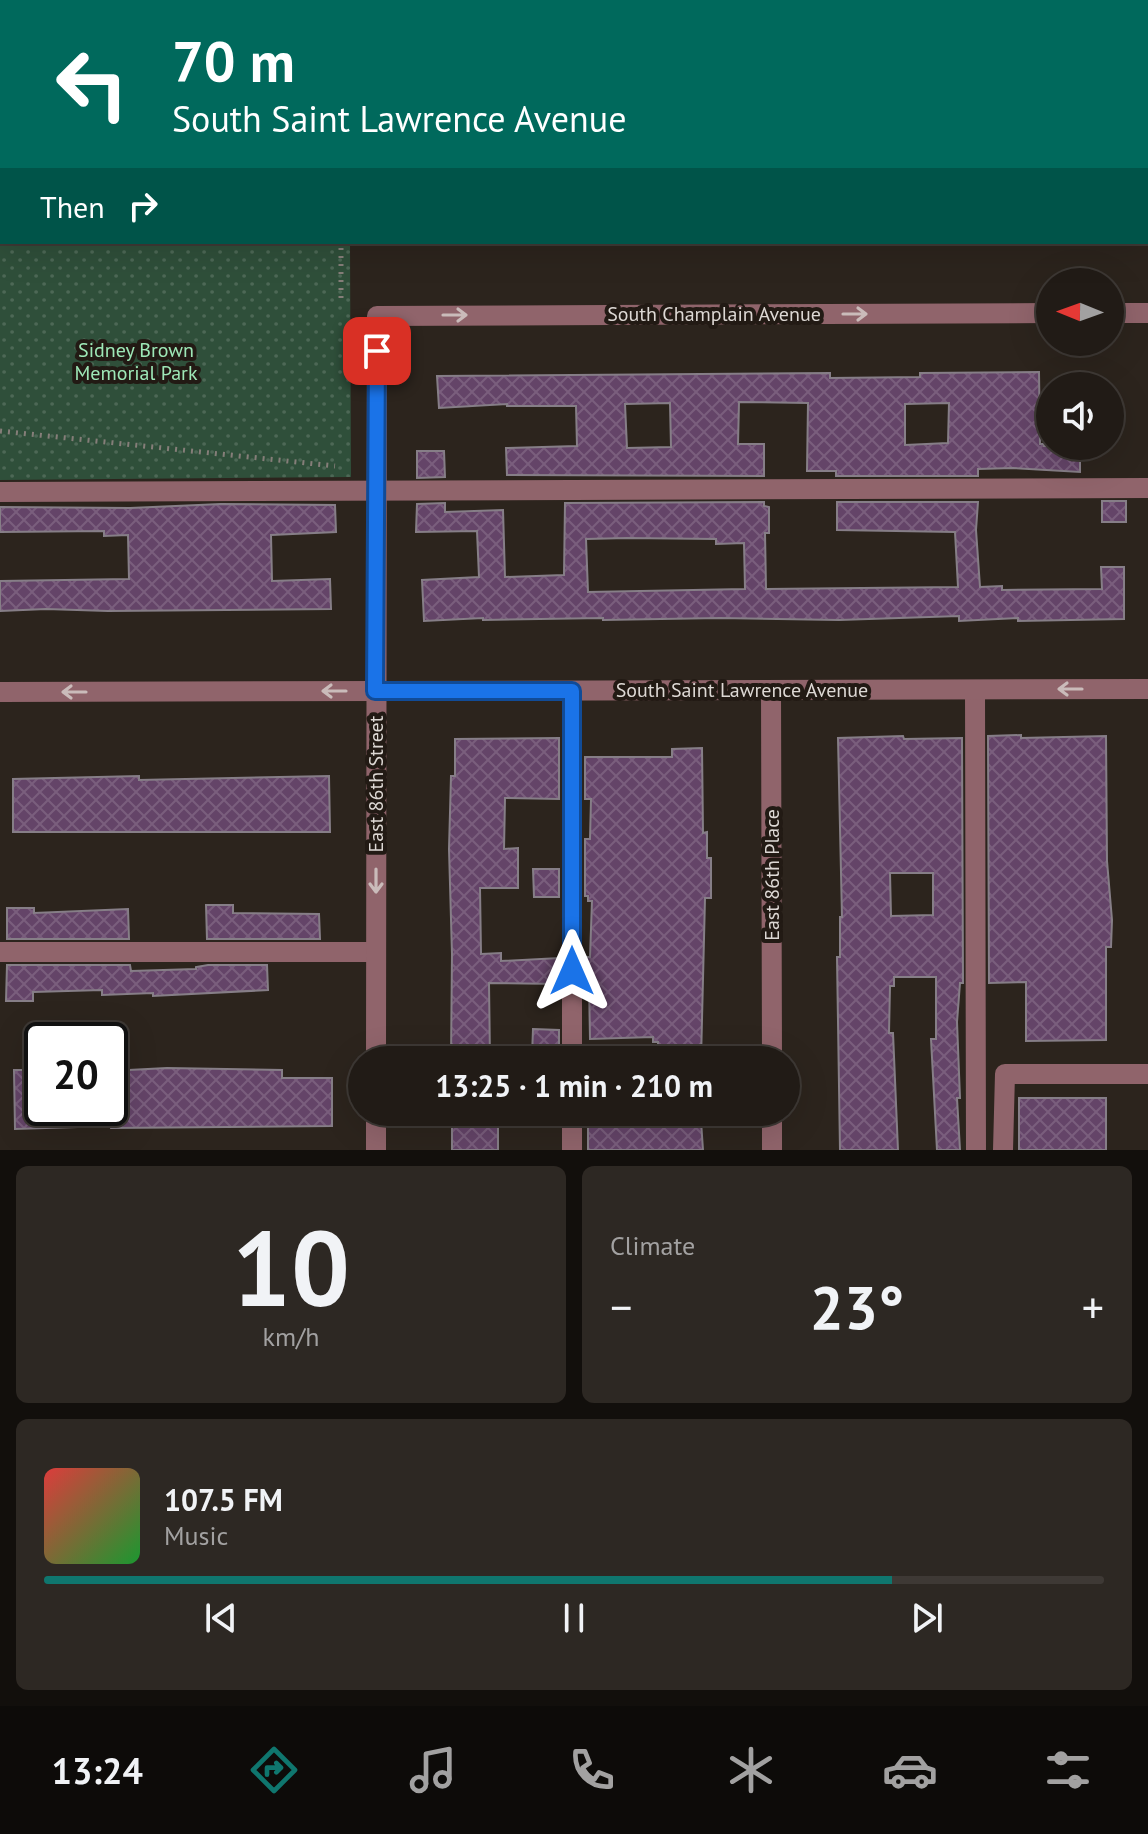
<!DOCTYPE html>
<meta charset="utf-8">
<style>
body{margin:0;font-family:"PT Sans",sans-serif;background:#2d2823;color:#f1f3f6;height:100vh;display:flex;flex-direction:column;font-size:30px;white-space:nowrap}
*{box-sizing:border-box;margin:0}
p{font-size:26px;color:#a2a1a1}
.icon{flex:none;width:44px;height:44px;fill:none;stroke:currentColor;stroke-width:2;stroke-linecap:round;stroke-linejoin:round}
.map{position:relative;height:1150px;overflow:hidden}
.sheet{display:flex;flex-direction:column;gap:16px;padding:16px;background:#120f0c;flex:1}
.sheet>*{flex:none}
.top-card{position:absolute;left:0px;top:0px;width:1148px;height:244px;box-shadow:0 8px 32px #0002,0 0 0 2px #3e3935;background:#00695c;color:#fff;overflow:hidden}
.needle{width:52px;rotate:271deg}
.tools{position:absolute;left:1036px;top:268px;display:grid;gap:16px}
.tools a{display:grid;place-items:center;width:88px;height:88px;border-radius:50%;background:#211b16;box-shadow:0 8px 32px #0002,0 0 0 2px #3e3935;font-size:40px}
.speed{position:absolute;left:24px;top:1022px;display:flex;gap:16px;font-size:40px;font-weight:700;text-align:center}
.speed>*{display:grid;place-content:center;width:104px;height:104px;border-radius:50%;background:#211b16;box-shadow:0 8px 32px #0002,0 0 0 2px #3e3935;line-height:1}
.speed .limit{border:4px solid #111;border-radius:12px;background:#fff;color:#111}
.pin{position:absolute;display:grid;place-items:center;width:68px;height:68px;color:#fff;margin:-34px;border-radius:16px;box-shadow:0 4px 12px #0006}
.me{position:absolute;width:88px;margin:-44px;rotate:0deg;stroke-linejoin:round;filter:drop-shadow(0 0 6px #0008)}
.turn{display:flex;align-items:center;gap:28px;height:168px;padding:0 40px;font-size:36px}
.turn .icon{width:104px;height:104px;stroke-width:2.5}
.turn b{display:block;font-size:56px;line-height:68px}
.then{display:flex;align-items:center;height:76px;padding:0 40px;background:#0003;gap:16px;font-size:30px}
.big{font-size:60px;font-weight:700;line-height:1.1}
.sheet .tile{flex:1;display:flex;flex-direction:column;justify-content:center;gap:12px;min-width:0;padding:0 28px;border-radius:12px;background:#2d2823}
.sheet .dial{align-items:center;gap:0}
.dial b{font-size:104px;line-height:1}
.song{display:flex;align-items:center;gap:24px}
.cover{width:96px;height:96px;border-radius:12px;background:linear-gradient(135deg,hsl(0 70% 55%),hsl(130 70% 35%))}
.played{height:8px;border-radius:4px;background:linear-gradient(90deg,#0f766e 80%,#3e3935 80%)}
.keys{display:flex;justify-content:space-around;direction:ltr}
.heat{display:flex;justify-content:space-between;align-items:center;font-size:44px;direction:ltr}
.sheet .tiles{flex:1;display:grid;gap:16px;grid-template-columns:1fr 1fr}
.tile:last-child{grid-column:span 2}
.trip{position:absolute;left:348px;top:1046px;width:452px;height:80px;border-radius:40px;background:#211b16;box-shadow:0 8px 32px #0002,0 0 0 2px #3e3935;font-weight:700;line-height:80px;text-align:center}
.menu{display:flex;height:128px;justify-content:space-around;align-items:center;background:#0d0b09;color:#a2a1a1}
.menu .icon{width:56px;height:56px}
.menu .current{color:#0f766e}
.menu b{font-size:36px;color:#f1f3f6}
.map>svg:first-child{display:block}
</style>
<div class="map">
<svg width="1148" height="1150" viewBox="0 0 1148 1150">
<defs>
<pattern id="park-dots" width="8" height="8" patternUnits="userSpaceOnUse" patternTransform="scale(2)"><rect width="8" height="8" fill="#2f4f3a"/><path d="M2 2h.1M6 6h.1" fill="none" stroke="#4d6856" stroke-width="1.8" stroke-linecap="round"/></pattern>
<pattern id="building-cross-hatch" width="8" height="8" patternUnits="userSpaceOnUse" patternTransform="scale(2)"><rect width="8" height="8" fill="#644468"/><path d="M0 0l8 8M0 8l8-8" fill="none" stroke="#7a5e7d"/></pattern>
</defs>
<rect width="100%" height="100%" fill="#2c241d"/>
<g fill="#372732">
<path d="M0,0H217L2,2L0,57Z"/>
<rect x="813" y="0" width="324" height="2"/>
</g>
<g fill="url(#park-dots)">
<path d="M217,0H813V2H215Z"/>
<path d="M0,57L2,242H350L351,477L0,480Z"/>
</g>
<g fill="url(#building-cross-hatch)" stroke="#867e87" stroke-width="2" fill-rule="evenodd">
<path d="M1039,372L1040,444H1044V446H1080V472L1013,468L978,469V476H836V471H807L808,403L739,402L738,444H764V476L507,475L506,448L577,446L576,406H507V404L439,408L437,376L830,373V378L920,377V373ZM670,403L671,447L627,448L625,404ZM949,403L948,443L905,445V404Z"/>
<path d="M417,451H444L445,477L417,478Z"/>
<rect x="1102" y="501" width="24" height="21"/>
<path d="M764,502V506L769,507V533H765L766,589L958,587L955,532L837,530V502H978L976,530L980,587L1002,586V590L1102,589L1101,567H1124V619L1018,621V618L959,621V616L839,620L720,618L603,620V618L483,620V618L424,621L422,580L479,577L477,531L416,532L417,504L445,503V512L503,510L505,577L564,575L565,503ZM627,538L716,539V544L744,543L745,589L588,592L586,539Z"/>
<path d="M221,504L335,505L336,532L271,535L272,581L330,579L331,609L108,611L46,609L0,611V581L129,579L128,535L104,536V531L0,532V507L130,508Z"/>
<path d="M1021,735V738L1106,736L1107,861L1112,920L1111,947H1106V1040L1026,1041V982L989,983L988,736Z"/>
<path d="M903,736L904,739L962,738L963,983H960L957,1022L960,1098H957L960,1150H937L931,1039H936V977H894V986H890L889,1033H893L898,1150H840L837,957H840V917H842L838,738ZM890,873H933V915L891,916Z"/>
<path d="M559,738V799L505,798L504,849L518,848V888H480L481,954L501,953V961L559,958V984L489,983L490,1060H451L452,954L449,849L451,776H455V739Z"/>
<path d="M702,748L703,833L707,832V858H711V898H705L701,1060H658V1042H653V1037L590,1039L589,983H585V957H590L592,901H588V896H585V839H590L591,799H585V757H672V749Z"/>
<path d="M139,776V780L329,776L330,832H13V779Z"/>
<path d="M533,869H559V897H534Z"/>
<path d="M206,905H233V913L319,914L320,939H207Z"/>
<path d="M7,908H34V913L128,909L129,939H7Z"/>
<path d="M7,965H130L131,971L196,969V967L208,965H267L268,990L153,996V993L102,995V990L33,992V1001H6Z"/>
<path d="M533,1029L559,1030V1056H532Z"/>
<path d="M167,1068L282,1070V1078H332V1126L111,1128L110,1126L15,1129L14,1070H42V1108H110V1071Z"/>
<rect x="1019" y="1098" width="87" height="52"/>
<rect x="452" y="1112" width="46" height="38"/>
<path d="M588,1112H618V1122L701,1121L703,1150H588Z"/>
</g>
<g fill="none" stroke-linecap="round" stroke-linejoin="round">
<g stroke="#857e79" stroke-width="5" stroke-dasharray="2 6" stroke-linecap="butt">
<path d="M351,2V0"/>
<path d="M0,136H2"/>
<path d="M341,298V242"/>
<path d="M0,431L335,466"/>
</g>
<g stroke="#90646b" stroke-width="20">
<path d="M867,2V0"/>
<path d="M1146,102H1148"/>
<path d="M1110,313H1148"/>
<path d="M0,492L1148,488"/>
<path d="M771,690L772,1060"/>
<path d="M975,690L976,1150"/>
<path d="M0,692L1148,689"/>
<path d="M0,952H376"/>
<path d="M376,1060L377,316L1050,313"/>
<path d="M572,1060V691"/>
<path d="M376,1112V1150"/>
<path d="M772,1112V1150"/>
<path d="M572,1150V1112"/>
<path d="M1003,1150L1005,1074H1148"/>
</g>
</g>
<defs><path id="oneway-shaft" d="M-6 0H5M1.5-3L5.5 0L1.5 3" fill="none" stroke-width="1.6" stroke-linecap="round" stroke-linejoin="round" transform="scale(2)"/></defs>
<g stroke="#cabbba">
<use href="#oneway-shaft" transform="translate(855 314)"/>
<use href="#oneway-shaft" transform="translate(455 315)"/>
<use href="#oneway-shaft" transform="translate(1070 689) rotate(180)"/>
<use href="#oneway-shaft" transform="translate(334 691) rotate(180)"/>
<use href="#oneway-shaft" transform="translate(74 692) rotate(180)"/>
<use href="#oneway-shaft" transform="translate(376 881) rotate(90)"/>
</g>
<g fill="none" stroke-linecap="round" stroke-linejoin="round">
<g stroke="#114b97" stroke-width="20">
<path id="route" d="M377,351L375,691H572V971"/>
</g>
<use href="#route" stroke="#1a73e8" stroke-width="14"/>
</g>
<g text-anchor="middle" stroke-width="8" stroke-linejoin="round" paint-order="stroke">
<g font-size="20" fill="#ddd8d4" stroke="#221a14">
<text x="714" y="321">South Champlain Avenue</text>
<text x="742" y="697">South Saint Lawrence Avenue</text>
<text transform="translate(376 784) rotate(-90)" y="7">East 86th Street</text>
<text transform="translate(772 875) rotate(-90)" y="7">East 86th Place</text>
</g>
<g font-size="20" fill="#9ee8b7" stroke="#221a14">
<text x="136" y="357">Sidney Brown<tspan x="136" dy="23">Memorial Park</tspan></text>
</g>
</g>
</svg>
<div class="tools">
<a><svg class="needle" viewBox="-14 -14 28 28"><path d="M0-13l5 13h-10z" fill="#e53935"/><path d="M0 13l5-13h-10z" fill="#a2a1a1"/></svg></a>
<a><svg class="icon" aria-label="sound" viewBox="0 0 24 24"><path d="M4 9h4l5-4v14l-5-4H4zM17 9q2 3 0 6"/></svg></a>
</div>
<div class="speed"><div class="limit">20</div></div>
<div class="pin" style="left:377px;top:351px;background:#d93025"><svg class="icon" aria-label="arrive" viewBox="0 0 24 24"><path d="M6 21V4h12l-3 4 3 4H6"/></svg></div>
<svg class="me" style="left:572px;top:971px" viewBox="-20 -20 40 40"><path d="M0-17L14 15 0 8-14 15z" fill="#1a73e8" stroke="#fff" stroke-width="4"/></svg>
<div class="trip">13:25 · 1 min · 210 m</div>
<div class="top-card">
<div class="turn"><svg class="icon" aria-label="left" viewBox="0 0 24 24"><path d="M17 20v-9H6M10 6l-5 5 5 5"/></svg><div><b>70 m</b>South Saint Lawrence Avenue</div></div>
<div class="then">Then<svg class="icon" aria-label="right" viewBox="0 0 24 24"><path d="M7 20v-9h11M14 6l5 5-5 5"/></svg></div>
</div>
</div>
<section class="sheet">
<div class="tiles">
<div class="tile dial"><b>10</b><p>km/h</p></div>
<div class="tile"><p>Climate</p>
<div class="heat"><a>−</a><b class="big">23°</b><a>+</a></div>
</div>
<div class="tile">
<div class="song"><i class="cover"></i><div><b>107.5 FM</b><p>Music</p></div></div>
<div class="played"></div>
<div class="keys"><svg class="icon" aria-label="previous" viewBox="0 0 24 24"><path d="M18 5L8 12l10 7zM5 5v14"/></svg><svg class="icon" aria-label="pause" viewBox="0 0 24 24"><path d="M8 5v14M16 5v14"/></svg><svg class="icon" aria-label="next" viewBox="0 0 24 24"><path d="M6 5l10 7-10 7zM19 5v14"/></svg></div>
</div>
</div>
</section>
<nav class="menu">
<b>13:24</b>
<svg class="icon current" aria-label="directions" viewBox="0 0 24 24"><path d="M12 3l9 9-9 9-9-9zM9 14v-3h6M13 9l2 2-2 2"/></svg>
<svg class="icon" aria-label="music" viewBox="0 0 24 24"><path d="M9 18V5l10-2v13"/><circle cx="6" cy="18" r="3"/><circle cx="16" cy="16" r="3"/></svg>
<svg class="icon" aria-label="phone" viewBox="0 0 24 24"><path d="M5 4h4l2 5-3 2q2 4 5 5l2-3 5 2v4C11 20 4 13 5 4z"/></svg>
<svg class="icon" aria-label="climate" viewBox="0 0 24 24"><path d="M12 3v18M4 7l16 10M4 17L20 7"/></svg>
<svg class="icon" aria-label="car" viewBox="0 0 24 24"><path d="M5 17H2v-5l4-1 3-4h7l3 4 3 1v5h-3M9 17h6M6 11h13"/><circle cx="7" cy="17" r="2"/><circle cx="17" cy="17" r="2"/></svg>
<svg class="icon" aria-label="filters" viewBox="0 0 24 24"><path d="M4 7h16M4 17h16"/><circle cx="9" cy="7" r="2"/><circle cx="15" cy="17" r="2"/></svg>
</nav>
